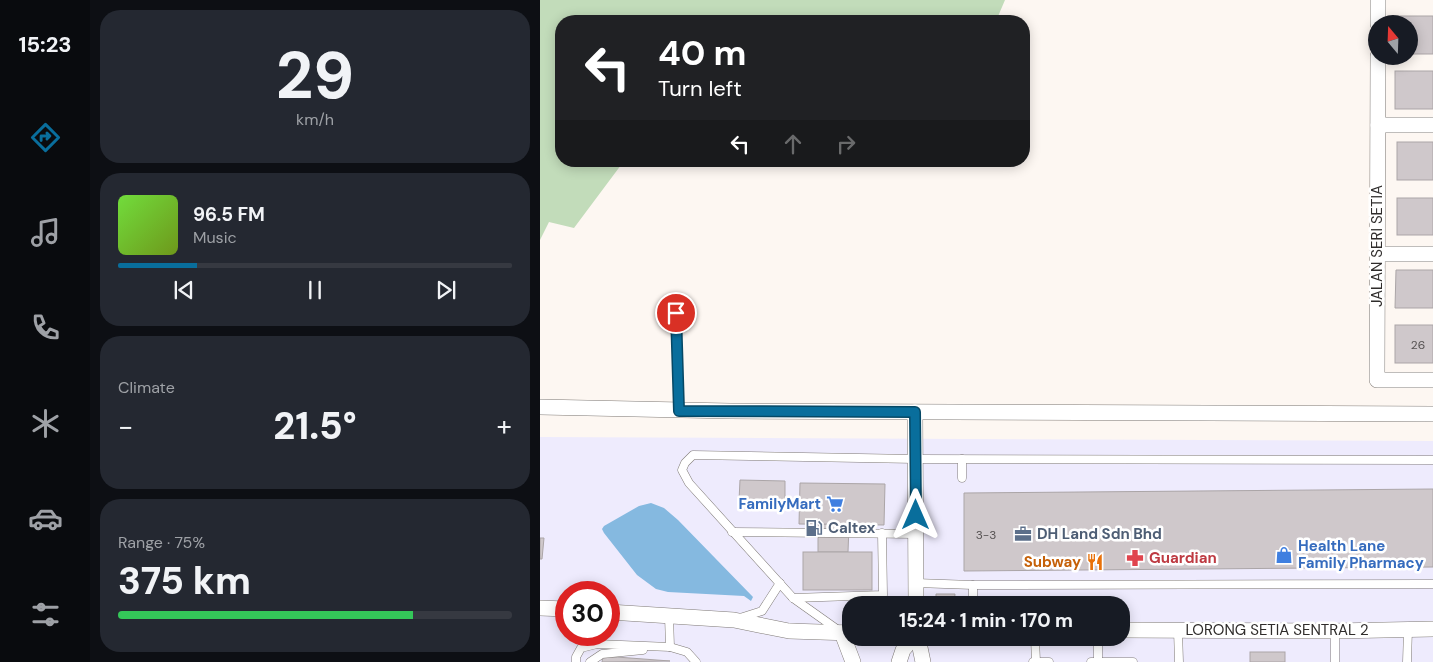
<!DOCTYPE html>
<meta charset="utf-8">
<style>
body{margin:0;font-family:"DM Sans",sans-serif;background:#242831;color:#f1f3f6;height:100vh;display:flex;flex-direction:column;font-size:19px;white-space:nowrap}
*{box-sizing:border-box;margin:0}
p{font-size:16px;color:#9ea1a6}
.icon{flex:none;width:28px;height:28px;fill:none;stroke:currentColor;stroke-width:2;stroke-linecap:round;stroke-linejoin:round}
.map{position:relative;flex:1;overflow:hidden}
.panel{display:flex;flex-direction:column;gap:10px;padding:10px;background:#0d0f14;width:450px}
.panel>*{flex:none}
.guide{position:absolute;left:15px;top:15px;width:475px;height:152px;border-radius:20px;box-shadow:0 2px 12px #0003;background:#202124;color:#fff;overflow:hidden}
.needle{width:32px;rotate:341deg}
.fabs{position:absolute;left:828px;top:15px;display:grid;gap:10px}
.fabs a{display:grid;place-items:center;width:50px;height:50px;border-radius:50%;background:#171b24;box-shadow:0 2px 12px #0003;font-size:25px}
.speed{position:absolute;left:15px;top:581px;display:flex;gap:10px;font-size:25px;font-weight:700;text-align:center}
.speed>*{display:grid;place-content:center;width:65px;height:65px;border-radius:50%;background:#171b24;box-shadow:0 2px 12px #0003;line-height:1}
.speed .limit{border:8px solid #d22;background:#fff;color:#111}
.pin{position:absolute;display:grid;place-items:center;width:42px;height:42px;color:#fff;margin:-21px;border:2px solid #fff;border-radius:50%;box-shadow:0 1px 5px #0007}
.me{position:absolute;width:55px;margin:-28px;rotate:0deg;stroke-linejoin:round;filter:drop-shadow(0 0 4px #0008)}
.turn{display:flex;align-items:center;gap:18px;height:105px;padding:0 20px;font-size:22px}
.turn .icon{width:65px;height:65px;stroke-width:2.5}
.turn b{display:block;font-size:35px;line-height:42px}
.lanes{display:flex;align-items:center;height:48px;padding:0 20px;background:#0003;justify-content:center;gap:25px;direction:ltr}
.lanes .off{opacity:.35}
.big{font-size:38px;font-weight:800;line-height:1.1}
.panel .card{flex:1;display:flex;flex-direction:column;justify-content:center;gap:8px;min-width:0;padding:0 18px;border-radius:20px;background:#242831}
.panel .dial{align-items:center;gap:0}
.dial b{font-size:65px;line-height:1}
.song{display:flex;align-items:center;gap:15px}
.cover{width:60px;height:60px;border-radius:8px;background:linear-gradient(135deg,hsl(100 70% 55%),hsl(80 70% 35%))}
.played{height:5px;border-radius:2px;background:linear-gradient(90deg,#096e9c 20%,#363941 20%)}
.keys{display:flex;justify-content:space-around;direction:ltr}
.heat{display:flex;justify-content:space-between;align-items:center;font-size:28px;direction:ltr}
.charge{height:8px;border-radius:4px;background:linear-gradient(90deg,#34c759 75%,#363941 0)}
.trip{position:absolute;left:302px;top:596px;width:288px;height:50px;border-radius:20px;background:#171b24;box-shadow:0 2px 12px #0003;font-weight:800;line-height:50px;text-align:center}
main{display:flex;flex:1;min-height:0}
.menu{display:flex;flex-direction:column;width:90px;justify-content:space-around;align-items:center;background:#090b0e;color:#9ea1a6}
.menu .icon{width:35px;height:35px}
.menu .on{color:#096e9c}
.menu b{font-size:22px;color:#f1f3f6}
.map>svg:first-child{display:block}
</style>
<main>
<nav class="menu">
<b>15:23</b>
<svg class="icon on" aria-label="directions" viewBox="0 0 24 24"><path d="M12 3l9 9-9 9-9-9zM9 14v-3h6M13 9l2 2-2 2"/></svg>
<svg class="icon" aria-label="music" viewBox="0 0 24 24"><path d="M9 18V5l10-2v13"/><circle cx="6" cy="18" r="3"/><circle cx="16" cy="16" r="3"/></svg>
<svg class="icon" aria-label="phone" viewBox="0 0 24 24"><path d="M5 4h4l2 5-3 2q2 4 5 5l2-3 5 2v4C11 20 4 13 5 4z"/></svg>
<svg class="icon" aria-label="climate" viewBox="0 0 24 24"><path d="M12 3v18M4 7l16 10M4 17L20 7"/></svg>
<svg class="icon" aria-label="car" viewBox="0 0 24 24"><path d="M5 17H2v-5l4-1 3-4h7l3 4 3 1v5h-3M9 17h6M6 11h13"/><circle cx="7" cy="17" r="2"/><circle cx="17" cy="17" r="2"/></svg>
<svg class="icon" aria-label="filters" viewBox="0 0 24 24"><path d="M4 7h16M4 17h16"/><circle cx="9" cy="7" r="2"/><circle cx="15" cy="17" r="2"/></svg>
</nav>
<section class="panel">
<div class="card dial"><b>29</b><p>km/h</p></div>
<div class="card">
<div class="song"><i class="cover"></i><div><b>96.5 FM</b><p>Music</p></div></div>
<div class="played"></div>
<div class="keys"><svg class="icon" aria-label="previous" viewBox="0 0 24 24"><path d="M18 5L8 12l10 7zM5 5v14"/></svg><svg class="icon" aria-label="pause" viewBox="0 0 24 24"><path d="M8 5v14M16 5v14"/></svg><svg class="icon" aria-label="next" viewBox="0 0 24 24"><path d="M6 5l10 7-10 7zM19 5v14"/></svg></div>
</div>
<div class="card"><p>Climate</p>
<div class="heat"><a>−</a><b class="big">21.5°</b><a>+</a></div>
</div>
<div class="card"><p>Range · 75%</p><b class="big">375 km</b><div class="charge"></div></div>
</section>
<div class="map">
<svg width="893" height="662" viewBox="0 0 893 662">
<rect width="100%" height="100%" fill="#fdf7f2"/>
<path fill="#eeebfd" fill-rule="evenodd" d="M0,437L893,441V662H0ZM26,592H69V635H26ZM311,605H581V638H311Z"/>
<path fill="#c2dcba" d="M0,0H465L456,21H21V161H84L34,228L9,222L0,240Z"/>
<path fill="#85b9e0" d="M111,503L124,508L138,520L213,597L211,601L204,596L128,592L116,589L97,575L64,533L62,529L64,526L99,506Z"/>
<g fill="#cfc8cb" stroke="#aba5a7">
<path d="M855,16H893V54H869V24H855Z"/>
<rect x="855" y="71" width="38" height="38"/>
<rect x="857" y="142" width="36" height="38"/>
<rect x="857" y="198" width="36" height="37"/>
<path d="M856,270H893V308H855Z"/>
<rect x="855" y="325" width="38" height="38"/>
<path d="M200,480L245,481V502L199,501Z"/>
<path d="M260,483L345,484L344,525L259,524Z"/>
<path d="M893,489V567L424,571V493Z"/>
<path d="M278,524L309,525L308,552H278Z"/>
<path d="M0,538H4L2,559H0Z"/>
<rect x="263" y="552" width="69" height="38"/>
<path d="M396,594H415L414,605H396Z"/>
<rect x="710" y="652" width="35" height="10"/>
<path d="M63,656L130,661L62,662Z"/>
</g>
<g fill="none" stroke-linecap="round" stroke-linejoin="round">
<g stroke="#7f7a76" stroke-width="9">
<g id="service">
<path d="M136,313L139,411"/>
<path d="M422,459V478"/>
<path d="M192,532L376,534"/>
<path d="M376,583L433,585"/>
<path d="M253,598L343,595L342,533"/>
<path d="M433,605V585L893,584"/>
<path d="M129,616L130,647"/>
<path d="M200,618L222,611L240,583"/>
<path d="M298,630L253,598L149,483L142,470L145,463L153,455L375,459L893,460"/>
<path d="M638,630L639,662"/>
<path d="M795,631V662"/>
<path d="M495,638L496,662"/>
<path d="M558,638V662"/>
<path d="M36,662V657L41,648L57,644L130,647L147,652L156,662"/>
<path d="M50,662L62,654L103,650"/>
<path d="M493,662H509"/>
<path d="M551,662H593"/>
<path d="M867,662L868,629"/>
</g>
</g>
<g stroke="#7f7a76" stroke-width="16">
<g id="minor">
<path d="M838,24V0"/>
<path d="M838,56L837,380H893"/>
<path d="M838,125H893"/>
<path d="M837,254H893"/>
<path d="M0,407L190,411L893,414"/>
<path d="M375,412L376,605"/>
<path d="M0,608L26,609"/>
<path d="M69,612L194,620L249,631L311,633"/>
<path d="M581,630L795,631L893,629"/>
<path d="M302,633L313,662"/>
<path d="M378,638L383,662"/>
<path d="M359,662L363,650L373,638"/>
</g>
</g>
<use href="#service" stroke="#fff" stroke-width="8"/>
<use href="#minor" stroke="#fff" stroke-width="15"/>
</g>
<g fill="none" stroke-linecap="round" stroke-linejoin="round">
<g stroke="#064865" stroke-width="12">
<path id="route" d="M136,313L139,411L375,412L376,515"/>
</g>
<use href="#route" stroke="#096e9c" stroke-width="9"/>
</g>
<defs>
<g id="supermarket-bare" transform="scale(1.35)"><path d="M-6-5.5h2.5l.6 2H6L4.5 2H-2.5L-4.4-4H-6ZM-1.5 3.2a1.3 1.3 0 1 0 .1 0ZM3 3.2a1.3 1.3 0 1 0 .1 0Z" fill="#3f7fe0" stroke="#fff" stroke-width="2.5" paint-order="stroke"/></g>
<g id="fuel-bare" transform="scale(1.35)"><path d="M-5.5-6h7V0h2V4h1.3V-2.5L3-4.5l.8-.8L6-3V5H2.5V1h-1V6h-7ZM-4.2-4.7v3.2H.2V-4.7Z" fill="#5c6f8a" stroke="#fff" stroke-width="2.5" paint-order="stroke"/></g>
<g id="office-bare" transform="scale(1.35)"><path d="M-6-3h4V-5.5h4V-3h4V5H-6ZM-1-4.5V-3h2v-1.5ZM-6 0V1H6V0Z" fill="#5c6f8a" stroke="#fff" stroke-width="2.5" paint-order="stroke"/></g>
<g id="shop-bare" transform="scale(1.35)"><path d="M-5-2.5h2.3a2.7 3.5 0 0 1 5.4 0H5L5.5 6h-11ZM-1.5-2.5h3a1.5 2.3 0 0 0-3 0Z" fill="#3f7fe0" stroke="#fff" stroke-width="2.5" paint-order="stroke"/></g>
<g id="pharmacy-bare" transform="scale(1.35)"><path d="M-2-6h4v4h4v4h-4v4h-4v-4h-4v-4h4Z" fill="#e0444e" stroke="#fff" stroke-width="2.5" paint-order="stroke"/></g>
<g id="restaurant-bare" transform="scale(1.35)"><path d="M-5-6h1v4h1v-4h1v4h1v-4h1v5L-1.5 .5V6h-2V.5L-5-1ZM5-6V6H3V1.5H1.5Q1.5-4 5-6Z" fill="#e8710a" stroke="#fff" stroke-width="2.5" paint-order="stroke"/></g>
</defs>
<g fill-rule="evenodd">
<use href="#supermarket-bare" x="295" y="504"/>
<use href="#fuel-bare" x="274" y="528"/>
<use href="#office-bare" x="483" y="534"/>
<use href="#shop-bare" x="744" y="555"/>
<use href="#pharmacy-bare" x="595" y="558"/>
<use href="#restaurant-bare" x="555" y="562"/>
</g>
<g text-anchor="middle" stroke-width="5" stroke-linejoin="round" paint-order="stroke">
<g font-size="12" fill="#575353">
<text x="878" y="349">26</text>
<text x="446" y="539">3-3</text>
</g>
<g font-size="15" fill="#2f2c2b" stroke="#fff">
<text transform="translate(837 246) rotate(-90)" y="5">JALAN SERI SETIA</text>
<text x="737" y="635">LORONG SETIA SENTRAL 2</text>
</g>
<g font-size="15" font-weight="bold" fill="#366cbe" stroke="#fff" text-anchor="end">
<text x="281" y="509">FamilyMart</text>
<text x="758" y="551" text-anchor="start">Health Lane<tspan x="758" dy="17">Family Pharmacy</tspan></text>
</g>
<g font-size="15" font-weight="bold" fill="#4e5e75" stroke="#fff" text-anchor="start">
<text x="288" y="533">Caltex</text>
<text x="497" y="539">DH Land Sdn Bhd</text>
</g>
<g font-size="15" font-weight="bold" fill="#be3a42" stroke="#fff" text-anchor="start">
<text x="609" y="563">Guardian</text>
</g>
<g font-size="15" font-weight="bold" fill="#c56008" stroke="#fff" text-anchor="end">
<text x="541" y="567">Subway</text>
</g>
</g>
</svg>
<div class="fabs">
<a><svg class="needle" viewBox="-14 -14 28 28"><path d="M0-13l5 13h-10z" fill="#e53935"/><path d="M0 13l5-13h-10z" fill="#9ea1a6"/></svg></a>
</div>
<div class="speed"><div class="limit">30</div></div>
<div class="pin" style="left:136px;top:313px;background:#d93025"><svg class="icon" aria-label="arrive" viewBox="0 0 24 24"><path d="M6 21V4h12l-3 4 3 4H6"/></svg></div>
<svg class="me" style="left:376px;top:515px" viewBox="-20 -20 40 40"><path d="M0-17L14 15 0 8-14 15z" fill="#096e9c" stroke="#fff" stroke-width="4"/></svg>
<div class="trip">15:24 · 1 min · 170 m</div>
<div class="guide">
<div class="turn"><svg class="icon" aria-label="left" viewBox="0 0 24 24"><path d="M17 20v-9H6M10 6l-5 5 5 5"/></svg><div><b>40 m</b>Turn left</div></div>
<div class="lanes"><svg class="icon" aria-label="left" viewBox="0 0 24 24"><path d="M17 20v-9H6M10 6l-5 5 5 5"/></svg><svg class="icon off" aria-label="ahead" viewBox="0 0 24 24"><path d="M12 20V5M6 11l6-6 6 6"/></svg><svg class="icon off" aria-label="right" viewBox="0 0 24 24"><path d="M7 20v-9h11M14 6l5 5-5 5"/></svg></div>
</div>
</div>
</main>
